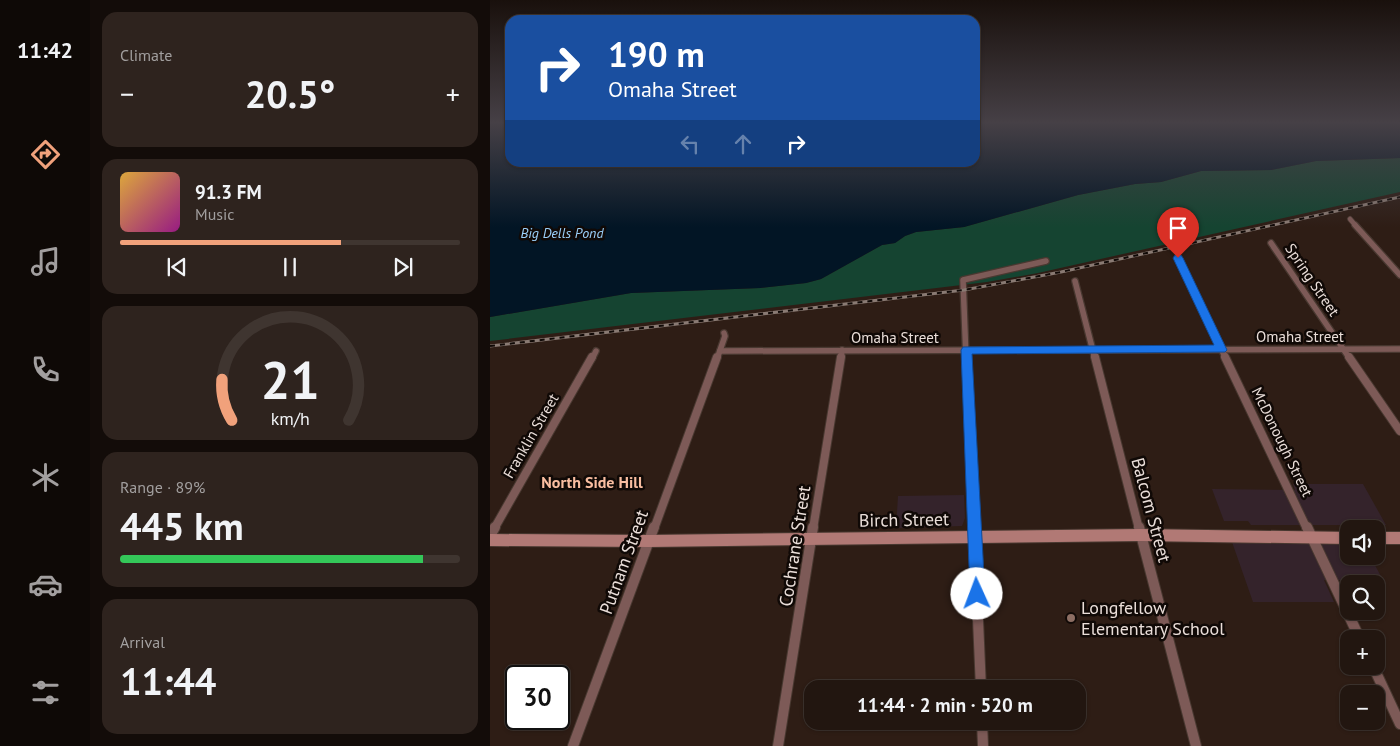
<!DOCTYPE html>
<meta charset="utf-8">
<style>
body{margin:0;font-family:"PT Sans",sans-serif;background:#2e231e;color:#f1f3f6;height:100vh;display:flex;flex-direction:column;font-size:19px;white-space:nowrap}
*{box-sizing:border-box;margin:0}
p{font-size:16px;color:#a29f9f}
.icon{flex:none;width:28px;height:28px;fill:none;stroke:currentColor;stroke-width:2;stroke-linecap:round;stroke-linejoin:round}
.map{position:relative;flex:1;overflow:hidden}
.panel{display:flex;flex-direction:column;gap:12px;padding:12px;background:#130c09;width:400px}
.panel>*{flex:none}
.top-card{position:absolute;left:15px;top:15px;width:475px;height:152px;border-radius:15px;box-shadow:0 1px 4px #0004,0 0 0 1px #3f3530;background:#1a4fa0;color:#fff;overflow:hidden}
.controls{position:absolute;left:850px;top:520px;display:grid;gap:10px}
.controls a{display:grid;place-items:center;width:45px;height:45px;border-radius:10px;background:#221610;box-shadow:0 1px 4px #0004,0 0 0 1px #3f3530;font-size:25px}
.speed{position:absolute;left:15px;top:665px;display:flex;gap:10px;font-size:25px;font-weight:700;text-align:center}
.speed>*{display:grid;place-content:center;width:65px;height:65px;border-radius:50%;background:#221610;box-shadow:0 1px 4px #0004,0 0 0 1px #3f3530;line-height:1}
.speed .limit{border:2px solid #111;border-radius:8px;background:#fff;color:#111}
.pin{position:absolute;display:grid;place-items:center;width:42px;height:42px;color:#fff;margin:-51px -21px;border-radius:50% 50% 50% 0;rotate:-45deg;box-shadow:0 0 5px #0007}
.pin .icon{rotate:45deg}
.me{position:absolute;width:55px;margin:-28px;rotate:358deg;stroke-linejoin:round;filter:drop-shadow(0 0 4px #0008)}
.turn{display:flex;align-items:center;gap:18px;height:105px;padding:0 20px;font-size:22px}
.turn .icon{width:65px;height:65px;stroke-width:2.5}
.turn b{display:block;font-size:35px;line-height:42px}
.lanes{display:flex;align-items:center;height:48px;padding:0 20px;background:#0003;justify-content:center;gap:25px;direction:ltr}
.lanes .off{opacity:.35}
.big{font-size:38px;font-weight:800;line-height:1.1}
.panel .card{flex:1;display:flex;flex-direction:column;justify-content:center;gap:8px;min-width:0;padding:0 18px;border-radius:15px;background:#2e231e}
.panel .dial{align-items:center;gap:0}
.dial svg{height:130px;overflow:visible;fill:none;stroke:#3f3530;stroke-width:7;stroke-linecap:round;text-anchor:middle}
.dial text{fill:#f1f3f6;stroke:none}
.song{display:flex;align-items:center;gap:15px}
.cover{width:60px;height:60px;border-radius:8px;background:linear-gradient(135deg,hsl(40 70% 55%),hsl(310 70% 35%))}
.played{height:5px;border-radius:2px;background:linear-gradient(90deg,#f1a17b 65%,#3f3530 65%)}
.keys{display:flex;justify-content:space-around;direction:ltr}
.heat{display:flex;justify-content:space-between;align-items:center;font-size:28px;direction:ltr}
.charge{height:8px;border-radius:4px;background:linear-gradient(90deg,#34c759 89%,#3f3530 0)}
.trip{position:absolute;left:314px;top:680px;width:282px;height:50px;border-radius:15px;background:#221610;box-shadow:0 1px 4px #0004,0 0 0 1px #3f3530;font-weight:800;line-height:50px;text-align:center}
main{display:flex;flex:1;min-height:0}
.tab-bar{display:flex;flex-direction:column;width:90px;justify-content:space-around;align-items:center;background:#0e0906;color:#a29f9f}
.tab-bar .icon{width:35px;height:35px}
.tab-bar .active{color:#f1a17b}
.tab-bar b{font-size:22px;color:#f1f3f6}
.map>svg:first-child{display:block}
</style>
<main>
<nav class="tab-bar">
<b>11:42</b>
<svg class="icon active" aria-label="directions" viewBox="0 0 24 24"><path d="M12 3l9 9-9 9-9-9zM9 14v-3h6M13 9l2 2-2 2"/></svg>
<svg class="icon" aria-label="music" viewBox="0 0 24 24"><path d="M9 18V5l10-2v13"/><circle cx="6" cy="18" r="3"/><circle cx="16" cy="16" r="3"/></svg>
<svg class="icon" aria-label="phone" viewBox="0 0 24 24"><path d="M5 4h4l2 5-3 2q2 4 5 5l2-3 5 2v4C11 20 4 13 5 4z"/></svg>
<svg class="icon" aria-label="climate" viewBox="0 0 24 24"><path d="M12 3v18M4 7l16 10M4 17L20 7"/></svg>
<svg class="icon" aria-label="car" viewBox="0 0 24 24"><path d="M5 17H2v-5l4-1 3-4h7l3 4 3 1v5h-3M9 17h6M6 11h13"/><circle cx="7" cy="17" r="2"/><circle cx="17" cy="17" r="2"/></svg>
<svg class="icon" aria-label="filters" viewBox="0 0 24 24"><path d="M4 7h16M4 17h16"/><circle cx="9" cy="7" r="2"/><circle cx="15" cy="17" r="2"/></svg>
</nav>
<section class="panel">
<div class="card"><p>Climate</p>
<div class="heat"><a>−</a><b class="big">20.5°</b><a>+</a></div>
</div>
<div class="card">
<div class="song"><i class="cover"></i><div><b>91.3 FM</b><p>Music</p></div></div>
<div class="played"></div>
<div class="keys"><svg class="icon" aria-label="previous" viewBox="0 0 24 24"><path d="M18 5L8 12l10 7zM5 5v14"/></svg><svg class="icon" aria-label="pause" viewBox="0 0 24 24"><path d="M8 5v14M16 5v14"/></svg><svg class="icon" aria-label="next" viewBox="0 0 24 24"><path d="M6 5l10 7-10 7zM19 5v14"/></svg></div>
</div>
<div class="card dial"><svg viewBox="0 0 100 80">
<path d="M14 69A42 42 0 1 1 86 69"/>
<path d="M14 69A42 42 0 0 1 8 44" stroke="#f1a17b"/>
<text x="50" y="56" font-size="32" font-weight="700">21</text>
<text x="50" y="72" font-size="11">km/h</text>
</svg></div>
<div class="card"><p>Range · 89%</p><b class="big">445 km</b><div class="charge"></div></div>
<div class="card"><p>Arrival</p><b class="big">11:44</b></div>
</section>
<div class="map">
<svg width="910" height="746" viewBox="0 0 910 746">
<rect width="100%" height="100%" fill="#2e1d15"/>
<g fill="#34232b">
<path d="M803,484H873L896,525H761L758,521H734L722,489L805,490Z"/>
<path d="M474,495L475,518L472,526L406,528L408,496Z"/>
<path d="M859,541V556H880L893,580H834L844,602H763L742,542Z"/>
</g>
<path fill="#154431" d="M910,158V192L548,273L497,282L0,341V317L141,293L270,288L316,283L331,279L392,245L405,243L415,236L426,232L474,227L588,195L645,184L671,182L711,171L781,170L826,161Z"/>
<path fill="#021525" d="M0,122H20V162H485V122H910V158L826,161L781,170L711,171L671,182L645,184L588,195L474,227L426,232L415,236L405,243L392,245L331,279L316,283L270,288L141,293L0,317Z"/>
<g fill="none" stroke-linecap="round" stroke-linejoin="round">
<g stroke="#483830" stroke-width="6">
<path id="minor-far3" d="M860,219L866,226"/>
</g>
<g stroke="#483830" stroke-width="8">
<g id="minor-far2">
<path d="M865,225L910,275"/>
<path d="M781,243L860,359"/>
<path d="M688,258L736,359"/>
<path d="M585,281L605,359"/>
<path d="M230,351L910,349"/>
<path d="M102,359L106,351"/>
<path d="M227,359L235,336L234,333"/>
<path d="M351,359L352,350"/>
<path d="M476,359L473,280L556,261"/>
</g>
</g>
<g stroke="#483830" stroke-width="10">
<g id="minor-far1">
<path d="M476,357L484,529"/>
<path d="M605,357L649,529"/>
<path d="M735,357L817,529"/>
<path d="M859,357L910,431"/>
<path d="M4,529L102,357"/>
<path d="M164,529L227,357"/>
<path d="M323,529L351,357"/>
</g>
</g>
<g stroke="#483830" stroke-width="12">
<g id="minor">
<path d="M484,527L491,689"/>
<path d="M649,527L706,746"/>
<path d="M817,527L870,639"/>
<path d="M0,536L5,527"/>
<path d="M883,666L910,724"/>
<path d="M492,721L493,746"/>
<path d="M83,746L164,527"/>
<path d="M288,746L323,527"/>
</g>
</g>
<g stroke="#483830" stroke-width="2">
<g id="secondary">
<path d="M651,529L859,532V544L651,541L159,547L0,546V534L159,535Z"/>
<rect x="886" y="532" width="24" height="12"/>
</g>
</g>
<use href="#minor-far3" stroke="#7d5a57" stroke-width="4.5"/>
<use href="#minor-far2" stroke="#7d5a57" stroke-width="5.5"/>
<use href="#minor-far1" stroke="#7d5a57" stroke-width="8"/>
<use href="#minor" stroke="#7d5a57" stroke-width="10"/>
<use href="#secondary" fill="#b17975" fill-rule="evenodd"/>
<g stroke="#897a73" stroke-width="3">
<path id="rail" d="M0,346L474,290L571,272L910,197"/>
</g>
<use href="#rail" stroke="#100906" stroke-width="2" stroke-dasharray="5" stroke-linecap="butt"/>
</g>
<linearGradient id="sky" x2="0" y2="1"><stop stop-color="#19100c"/><stop offset="0.54" stop-color="#464046"/><stop offset="1" stop-color="#464046" stop-opacity="0"/></linearGradient>
<rect width="910" height="227" fill="url(#sky)"/>
<path fill="#1a73e8" stroke="#114b97" d="M685,255H691L693,258L737,350L735,352L482,354L495,594L493,599L487,601L482,599L480,594L471,350L473,347L724,345L683,258Z"/>
<circle fill="#8d6e63" stroke="#100906" stroke-width="2" cx="581" cy="618" r="5"/>
<g text-anchor="middle" stroke-width="5" stroke-linejoin="round" paint-order="stroke">
<g font-size="14" font-style="italic" fill="#9bd0fa" stroke="#100906">
<text x="72" y="238">Big Dells Pond</text>
</g>
<g font-size="15" fill="#eaded9" stroke="#100906">
<text transform="translate(822 280) rotate(56)" y="5">Spring Street</text>
<text x="810" y="342">Omaha Street</text>
<text x="405" y="343">Omaha Street</text>
<text transform="translate(41 436) rotate(-60)" y="5">Franklin Street</text>
<text transform="translate(792 442) rotate(64)" y="5">McDonough Street</text>
</g>
<g font-size="16" font-weight="bold" fill="#f9bda0" stroke="#100906">
<text x="102" y="488">North Side Hill</text>
</g>
<g font-size="18" fill="#eaded9" stroke="#100906">
<text transform="translate(661 510) rotate(75)" y="6">Balcom Street</text>
<text transform="translate(414 520) rotate(-1)" y="6">Birch Street</text>
<text transform="translate(305 546) rotate(-81)" y="6">Cochrane Street</text>
<text transform="translate(134 562) rotate(-70)" y="6">Putnam Street</text>
</g>
<g font-size="18" fill="#eaded9" stroke="#100906" text-anchor="start">
<text x="591" y="614">Longfellow<tspan x="591" dy="21">Elementary School</tspan></text>
</g>
</g>
</svg>
<div class="controls">
<a><svg class="icon" aria-label="sound" viewBox="0 0 24 24"><path d="M4 9h4l5-4v14l-5-4H4zM17 9q2 3 0 6"/></svg></a>
<a><svg class="icon" aria-label="search" viewBox="0 0 24 24"><circle cx="10" cy="10" r="6"/><path d="M15 15l6 6"/></svg></a>
<a>+</a>
<a>−</a>
</div>
<div class="speed"><div class="limit">30</div></div>
<div class="pin" style="left:688px;top:258px;background:#d93025"><svg class="icon" aria-label="arrive" viewBox="0 0 24 24"><path d="M6 21V4h12l-3 4 3 4H6"/></svg></div>
<svg class="me" style="left:487px;top:594px" viewBox="-20 -20 40 40"><circle r="19" fill="#fff"/><path d="M0-13L10 11 0 6-10 11z" fill="#1a73e8"/></svg>
<div class="trip">11:44 · 2 min · 520 m</div>
<div class="top-card">
<div class="turn"><svg class="icon" aria-label="right" viewBox="0 0 24 24"><path d="M7 20v-9h11M14 6l5 5-5 5"/></svg><div><b>190 m</b>Omaha Street</div></div>
<div class="lanes"><svg class="icon off" aria-label="left" viewBox="0 0 24 24"><path d="M17 20v-9H6M10 6l-5 5 5 5"/></svg><svg class="icon off" aria-label="ahead" viewBox="0 0 24 24"><path d="M12 20V5M6 11l6-6 6 6"/></svg><svg class="icon" aria-label="right" viewBox="0 0 24 24"><path d="M7 20v-9h11M14 6l5 5-5 5"/></svg></div>
</div>
</div>
</main>
